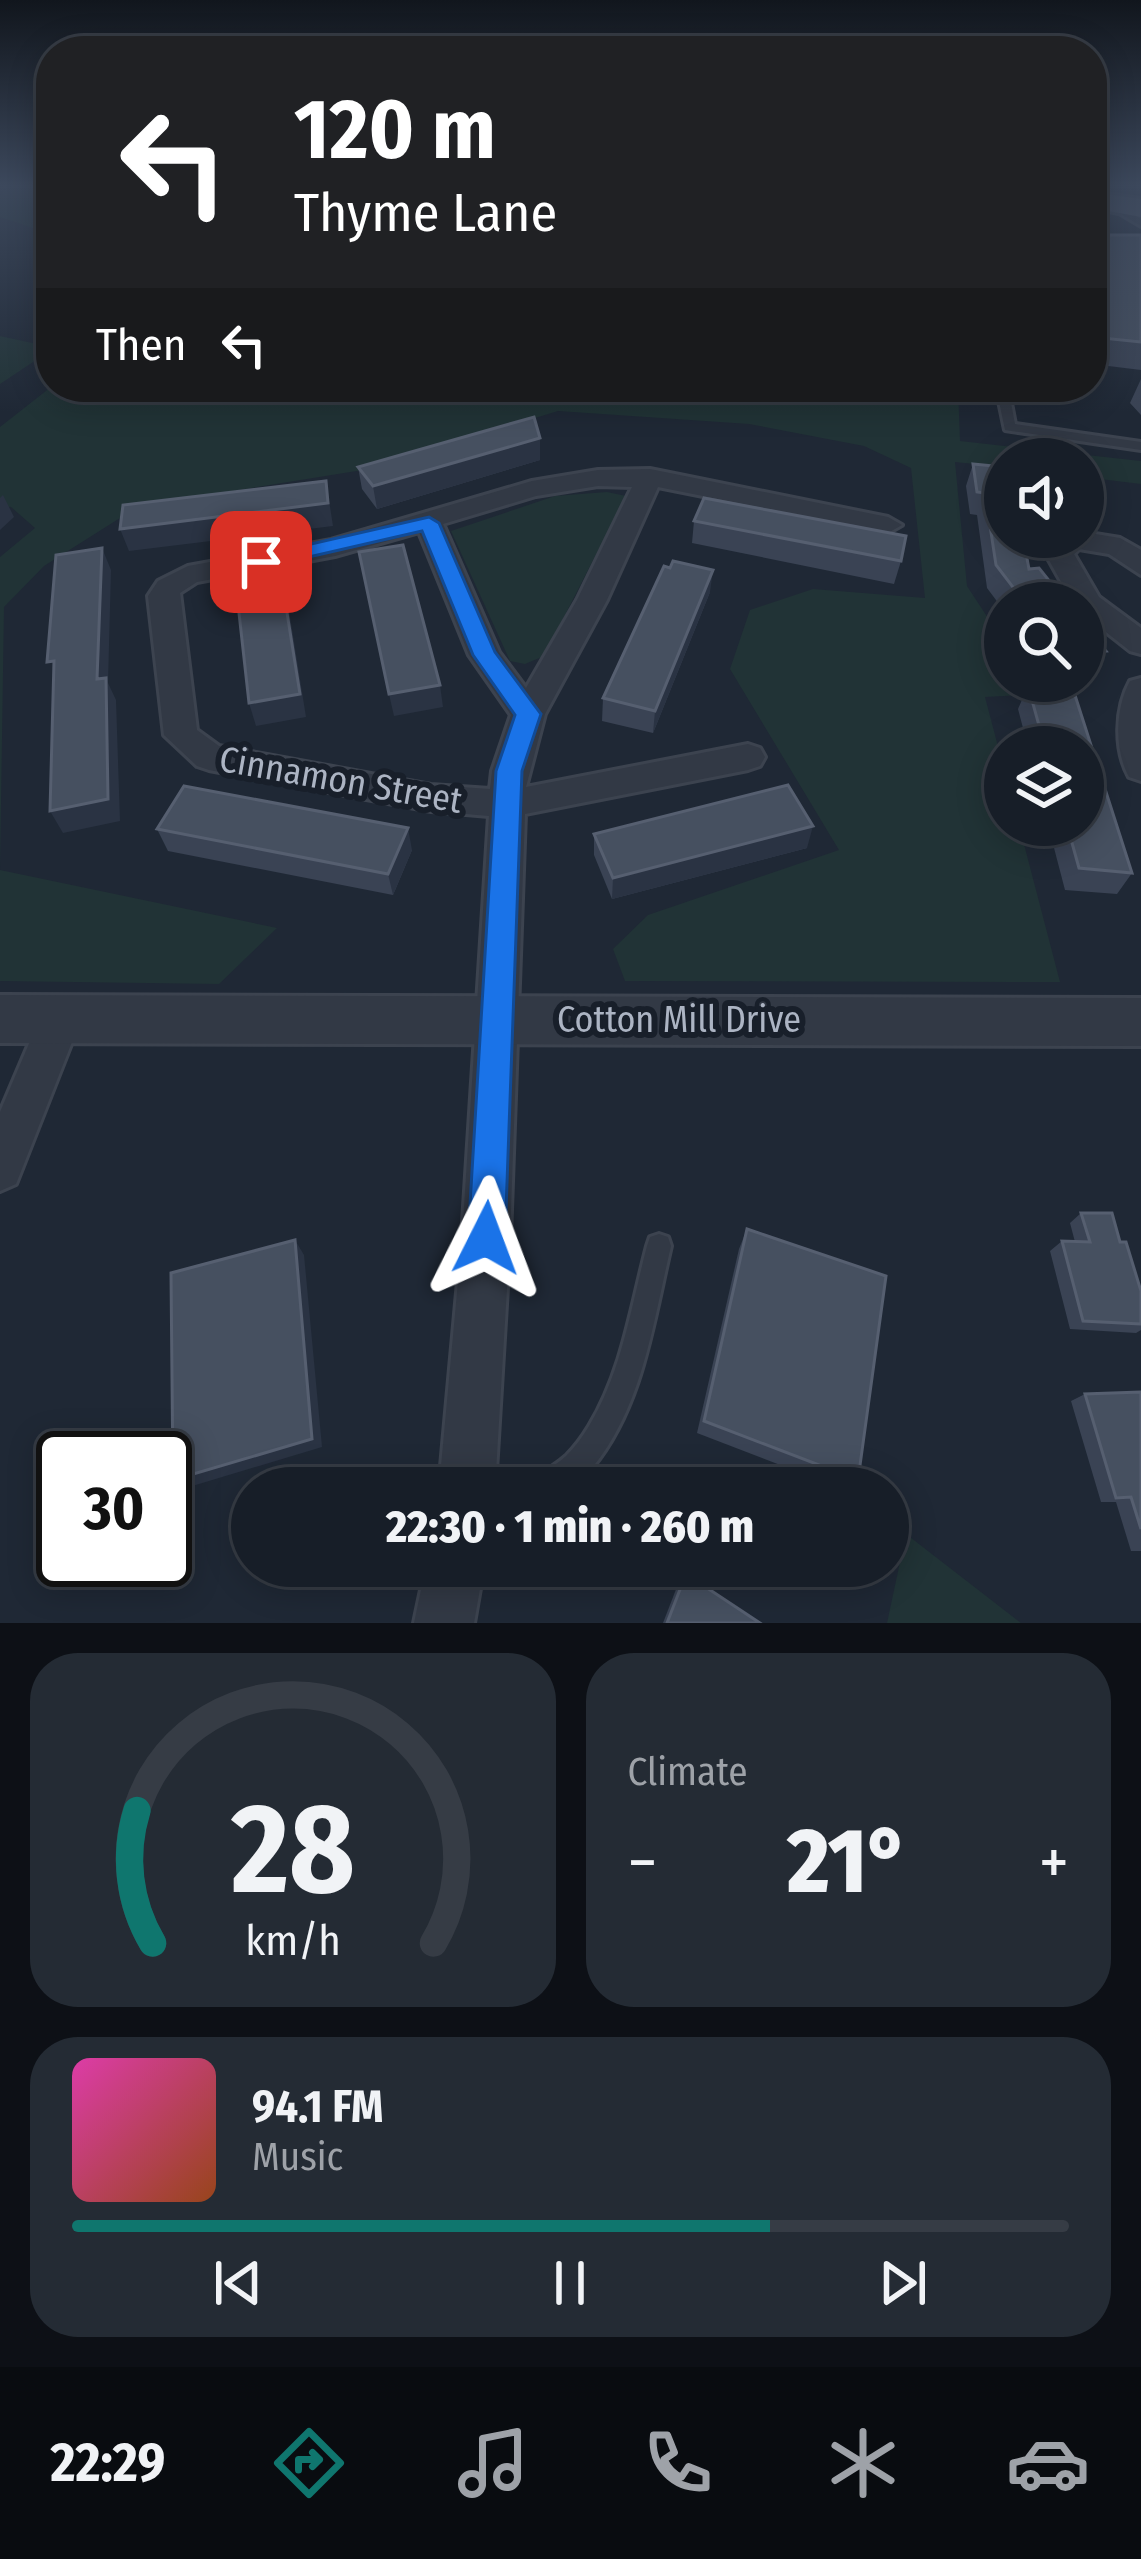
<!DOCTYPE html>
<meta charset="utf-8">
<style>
body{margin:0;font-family:"Fira Sans Condensed",sans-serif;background:#242b34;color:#f1f3f6;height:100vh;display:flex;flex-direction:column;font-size:45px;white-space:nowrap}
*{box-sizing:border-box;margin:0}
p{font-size:39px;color:#9ea2a8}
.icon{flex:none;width:66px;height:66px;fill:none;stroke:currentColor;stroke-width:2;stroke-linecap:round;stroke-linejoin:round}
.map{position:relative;height:1623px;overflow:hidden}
.panel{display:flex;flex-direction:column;gap:30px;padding:30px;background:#0d1016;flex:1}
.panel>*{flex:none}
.top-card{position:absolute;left:36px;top:36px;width:1071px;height:366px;border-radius:48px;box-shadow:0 6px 30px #0003,0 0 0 3px #363c45;background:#202124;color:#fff;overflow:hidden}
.controls{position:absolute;left:984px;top:438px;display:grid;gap:24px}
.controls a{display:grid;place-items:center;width:120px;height:120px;border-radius:50%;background:#171e28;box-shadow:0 6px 30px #0003,0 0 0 3px #363c45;font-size:60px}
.speed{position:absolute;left:36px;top:1431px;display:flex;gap:24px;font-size:60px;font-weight:700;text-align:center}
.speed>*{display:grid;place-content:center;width:156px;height:156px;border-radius:50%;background:#171e28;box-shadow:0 6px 30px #0003,0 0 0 3px #363c45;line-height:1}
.speed .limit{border:6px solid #111;border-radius:18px;background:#fff;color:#111}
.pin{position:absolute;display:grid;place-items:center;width:102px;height:102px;color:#fff;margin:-51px;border-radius:24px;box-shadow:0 6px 18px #0006}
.me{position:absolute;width:132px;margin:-66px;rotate:3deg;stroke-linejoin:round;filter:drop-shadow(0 0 9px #0008)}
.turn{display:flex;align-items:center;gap:42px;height:252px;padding:0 60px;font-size:54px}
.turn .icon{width:156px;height:156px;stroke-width:2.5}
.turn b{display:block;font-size:84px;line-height:102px}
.then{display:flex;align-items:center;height:114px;padding:0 60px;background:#0003;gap:24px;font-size:45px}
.big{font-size:90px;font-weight:800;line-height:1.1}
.panel .tile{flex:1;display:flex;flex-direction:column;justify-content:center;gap:18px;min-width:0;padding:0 42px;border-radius:48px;background:#242b34}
.panel .dial{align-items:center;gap:0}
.dial svg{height:312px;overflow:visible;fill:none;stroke:#363c45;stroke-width:7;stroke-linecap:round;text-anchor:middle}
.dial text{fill:#f1f3f6;stroke:none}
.song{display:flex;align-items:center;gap:36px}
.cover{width:144px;height:144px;border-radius:18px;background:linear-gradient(135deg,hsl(320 70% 55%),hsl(20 70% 35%))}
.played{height:12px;border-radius:6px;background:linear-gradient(90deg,#0f766e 70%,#363c45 70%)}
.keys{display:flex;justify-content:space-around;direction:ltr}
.heat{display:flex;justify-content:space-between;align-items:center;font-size:66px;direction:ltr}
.panel .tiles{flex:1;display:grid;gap:30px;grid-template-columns:1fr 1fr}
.tile:last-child{grid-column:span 2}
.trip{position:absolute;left:231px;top:1467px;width:678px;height:120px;border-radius:60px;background:#171e28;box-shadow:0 6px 30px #0003,0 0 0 3px #363c45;font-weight:800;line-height:120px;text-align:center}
.dock{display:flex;height:192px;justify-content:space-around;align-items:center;background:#090c10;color:#9ea2a8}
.dock .icon{width:84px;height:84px}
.dock .on{color:#0f766e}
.dock b{font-size:54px;color:#f1f3f6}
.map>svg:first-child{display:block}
</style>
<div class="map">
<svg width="1141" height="1623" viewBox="0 0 1141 1623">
<rect width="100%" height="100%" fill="#1f2835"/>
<g fill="#213336">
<path d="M9,185H51V234L0,217V196Z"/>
<path d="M0,336L51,347V350L0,384Z"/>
<path d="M51,387H281L291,401L350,405L481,399L489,387L775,392L833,387H958L960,441L1141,461V484L1083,477V459H1005V467L955,462L967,586L1005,644V681H1030L1038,694L985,697L1005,773V825H1019L1060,982L625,981L613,949L648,915L839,850L730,669L750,610L813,589L925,598L911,468L864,446L749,424L558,411L369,469L139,506L44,566L4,607L0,870L277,928L219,984L0,981V557L35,528L11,507L0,506V427Z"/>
<path d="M607,492L626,496L544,656L525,664L510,661L451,531L555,496Z"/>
<path d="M906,1534L1021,1623H887Z"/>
</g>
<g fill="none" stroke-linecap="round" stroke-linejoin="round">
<g stroke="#3c434f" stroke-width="6">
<g id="service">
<path d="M1109,203H1115L1141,219V226L1109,207Z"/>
<path d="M996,387H1008L1015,424L1141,442V450L1005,430Z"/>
<path d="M659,1234L668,1237L671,1246C653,1322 643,1406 592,1468C586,1474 579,1484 571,1487C561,1491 544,1488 533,1488C539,1472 554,1467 566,1456C575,1447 583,1436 589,1426C622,1372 631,1307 647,1246L650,1237Z"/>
</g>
</g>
<g stroke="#3c434f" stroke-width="6">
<g id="minor">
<path d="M650,469L888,517L902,525L888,533L658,487L607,600L545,714L526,787L748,744L760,748L765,757L760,766L748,770L525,814L510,1238L495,1488H439L462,1238L489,816L431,811L209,770L197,766L164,735L148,596L158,581L188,566L331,540L532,481L598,470ZM598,486L632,487L577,600L526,688L499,652L443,524L536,496ZM419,532L469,655L511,715L492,771L490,789L431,785L219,746L197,730L180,593L197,582L335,556Z"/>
<path d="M1083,532L1120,538L1141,550V575L1109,554L1079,549L1074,554L1099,597L1141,628V654L1130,651L1083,614V603H1073L1045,553L1059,537H1083Z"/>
<path d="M1141,678V781L1129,777C1114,750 1115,708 1130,681Z"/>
<path d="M60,1000L75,1006L81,1019L16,1184L0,1191V1112L45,1006Z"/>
<path d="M426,1566H484L474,1623H414Z"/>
</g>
</g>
<g stroke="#3c434f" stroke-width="6">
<path id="tertiary" d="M0,995L1141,998V1046L0,1043Z"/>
</g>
<g stroke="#3c434f" stroke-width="6">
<path id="primary" d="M1092,192L1141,199V217L1092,208Z"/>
</g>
<use href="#service" fill="#323945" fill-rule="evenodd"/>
<use href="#minor" fill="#323945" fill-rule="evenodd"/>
<use href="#tertiary" fill="#323945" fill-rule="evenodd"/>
<use href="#primary" fill="#505866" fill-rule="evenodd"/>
</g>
<g fill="#3a4354">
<path d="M1092,229L1101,235H1141V370L1092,364Z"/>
<path d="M1141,379V415L1130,403Z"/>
<path d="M321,387H372L370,391L322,389Z"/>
<path d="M540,460L377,509L362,489L358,467Z"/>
<path d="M973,464L1029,569L1067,603H1005V612L987,588L977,515L970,514L966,486Z"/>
<path d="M694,521L901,561L894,584L692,543Z"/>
<path d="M710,592L653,733L602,721L603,698Z"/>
<path d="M1083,623L1106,651L1094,674L1083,675Z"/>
<path d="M1028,686L1073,689L1132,873L1117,894L1065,890L1048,825H1083V747H1028L1018,709Z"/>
<path d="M157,829L412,850L393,895L168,851Z"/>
<path d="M594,834L807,848L612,899L594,855Z"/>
<path d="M1081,1213L1120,1242L1141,1291V1330L1136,1333L1070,1329L1050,1251L1062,1241L1075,1242L1070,1223Z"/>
<path d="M747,1229L858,1480L846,1488H840L697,1433L739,1249Z"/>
<path d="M1141,1392V1551H1131L1116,1502H1101L1071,1401L1085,1394Z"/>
<path d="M686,1574L760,1623H663L680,1579Z"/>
</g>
<g fill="#2a3343">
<path d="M540,438V460L377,509L373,486Z"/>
<path d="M326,481L333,526L129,551L120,529Z"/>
<path d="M3,495L14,517L0,530V498Z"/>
<path d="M102,548L111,570L108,683L116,700L120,821L63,833L50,811Z"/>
<path d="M280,569L286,592L306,717L256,726L249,703Z"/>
<path d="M713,570L710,592L653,733L655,711Z"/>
<path d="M440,685L443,707L394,716L389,694Z"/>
<path d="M813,826L807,848L612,899L613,878Z"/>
<path d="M408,828L412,850L393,895L388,874Z"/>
<path d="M295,1240L304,1255L322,1447L189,1487L173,1480Z"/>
</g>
<g fill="#465060" stroke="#565f70" stroke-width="3">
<path d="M1092,229L1097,230L1101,235H1141V342L1092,337Z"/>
<path d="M534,417L540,438L373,486L358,467Z"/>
<path d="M973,464L1005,467V537H1023L1029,569L1039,568L1067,603H1025L996,565L985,493L977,492Z"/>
<path d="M326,481L328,503L120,529L123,505Z"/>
<path d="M704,498L906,536L901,561L694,521Z"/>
<path d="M403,545L440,685L389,694L359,552Z"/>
<path d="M102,548L97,679L106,678L108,799L50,811L54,661L47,662L56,555Z"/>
<path d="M673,561L713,570L655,711L603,698L664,566L670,568Z"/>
<path d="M280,569L300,694L249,703L235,577Z"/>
<path d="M1083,623L1106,651L1083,654Z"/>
<path d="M1028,686L1073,689L1132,873L1079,868L1067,825H1083V747H1045Z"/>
<path d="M788,785L813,826L613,878L594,834Z"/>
<path d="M184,786L408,828L388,874L157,829Z"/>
<path d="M1081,1213H1112L1120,1242H1126L1141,1291V1324L1083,1321L1062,1241L1090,1242Z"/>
<path d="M747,1229L886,1276L858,1480L704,1421Z"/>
<path d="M295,1240L312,1439L173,1480L171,1273Z"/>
<path d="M1141,1392V1529L1131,1497L1116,1498L1085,1394Z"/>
<path d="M686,1574L760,1623H667Z"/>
</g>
<linearGradient id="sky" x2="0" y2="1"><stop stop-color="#11161d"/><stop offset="0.45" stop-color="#3c485c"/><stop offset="1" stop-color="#3c485c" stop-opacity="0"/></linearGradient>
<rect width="1141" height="412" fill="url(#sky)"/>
<path fill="#1a73e8" stroke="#114b97" stroke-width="3" d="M429,517L439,523L495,652L541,714L522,771L505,1238L499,1251L486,1257L473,1251L468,1238L496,771L515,715L473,655L422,531L261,568L250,562L254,557Z"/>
<g text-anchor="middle" stroke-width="12" stroke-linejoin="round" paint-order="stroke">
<g font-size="36" fill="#acb4c3" stroke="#181f2a">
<text transform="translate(341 779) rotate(10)" y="13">Cinnamon Street</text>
<text x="679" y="1032">Cotton Mill Drive</text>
</g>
</g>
</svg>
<div class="controls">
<a><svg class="icon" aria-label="sound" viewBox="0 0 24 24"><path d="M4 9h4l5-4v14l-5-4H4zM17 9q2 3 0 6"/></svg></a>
<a><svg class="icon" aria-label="search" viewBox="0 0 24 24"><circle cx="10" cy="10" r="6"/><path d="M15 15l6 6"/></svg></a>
<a><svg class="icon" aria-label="layers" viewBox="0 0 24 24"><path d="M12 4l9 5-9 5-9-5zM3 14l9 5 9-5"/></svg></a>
</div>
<div class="speed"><div class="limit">30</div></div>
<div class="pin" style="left:261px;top:562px;background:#d93025"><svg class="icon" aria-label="arrive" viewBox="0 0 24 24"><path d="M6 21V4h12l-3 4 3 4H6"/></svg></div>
<svg class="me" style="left:486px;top:1238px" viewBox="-20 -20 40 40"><path d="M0-17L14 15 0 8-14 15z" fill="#1a73e8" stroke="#fff" stroke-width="4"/></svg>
<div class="trip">22:30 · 1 min · 260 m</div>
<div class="top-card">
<div class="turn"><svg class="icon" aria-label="left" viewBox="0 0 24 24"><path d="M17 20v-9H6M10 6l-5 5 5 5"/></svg><div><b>120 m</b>Thyme Lane</div></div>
<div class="then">Then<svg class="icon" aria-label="left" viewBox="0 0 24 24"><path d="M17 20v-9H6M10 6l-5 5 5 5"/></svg></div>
</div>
</div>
<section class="panel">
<div class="tiles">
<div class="tile dial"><svg viewBox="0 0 100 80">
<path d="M14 69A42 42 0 1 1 86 69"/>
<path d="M14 69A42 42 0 0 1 10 35" stroke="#0f766e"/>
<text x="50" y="56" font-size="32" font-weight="700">28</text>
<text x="50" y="72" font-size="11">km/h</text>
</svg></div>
<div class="tile"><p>Climate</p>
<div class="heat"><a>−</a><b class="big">21°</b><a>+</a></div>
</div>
<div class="tile">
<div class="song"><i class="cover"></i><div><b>94.1 FM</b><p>Music</p></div></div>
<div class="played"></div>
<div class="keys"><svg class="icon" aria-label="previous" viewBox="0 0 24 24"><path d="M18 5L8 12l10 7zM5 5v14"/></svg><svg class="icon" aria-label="pause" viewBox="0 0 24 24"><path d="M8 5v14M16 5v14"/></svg><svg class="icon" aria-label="next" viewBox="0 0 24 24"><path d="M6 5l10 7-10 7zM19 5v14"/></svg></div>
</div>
</div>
</section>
<nav class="dock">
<b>22:29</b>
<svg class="icon on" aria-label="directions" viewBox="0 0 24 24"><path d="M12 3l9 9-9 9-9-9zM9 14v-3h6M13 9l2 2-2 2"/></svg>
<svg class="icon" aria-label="music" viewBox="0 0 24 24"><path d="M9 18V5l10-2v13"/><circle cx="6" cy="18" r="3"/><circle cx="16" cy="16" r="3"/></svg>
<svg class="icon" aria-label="phone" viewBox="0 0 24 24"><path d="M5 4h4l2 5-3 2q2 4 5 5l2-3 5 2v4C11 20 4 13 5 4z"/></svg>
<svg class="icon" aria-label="climate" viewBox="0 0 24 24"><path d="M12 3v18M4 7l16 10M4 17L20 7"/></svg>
<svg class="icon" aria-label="car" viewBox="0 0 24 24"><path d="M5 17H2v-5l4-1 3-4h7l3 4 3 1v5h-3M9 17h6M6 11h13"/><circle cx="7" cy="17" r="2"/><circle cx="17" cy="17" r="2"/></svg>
</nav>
